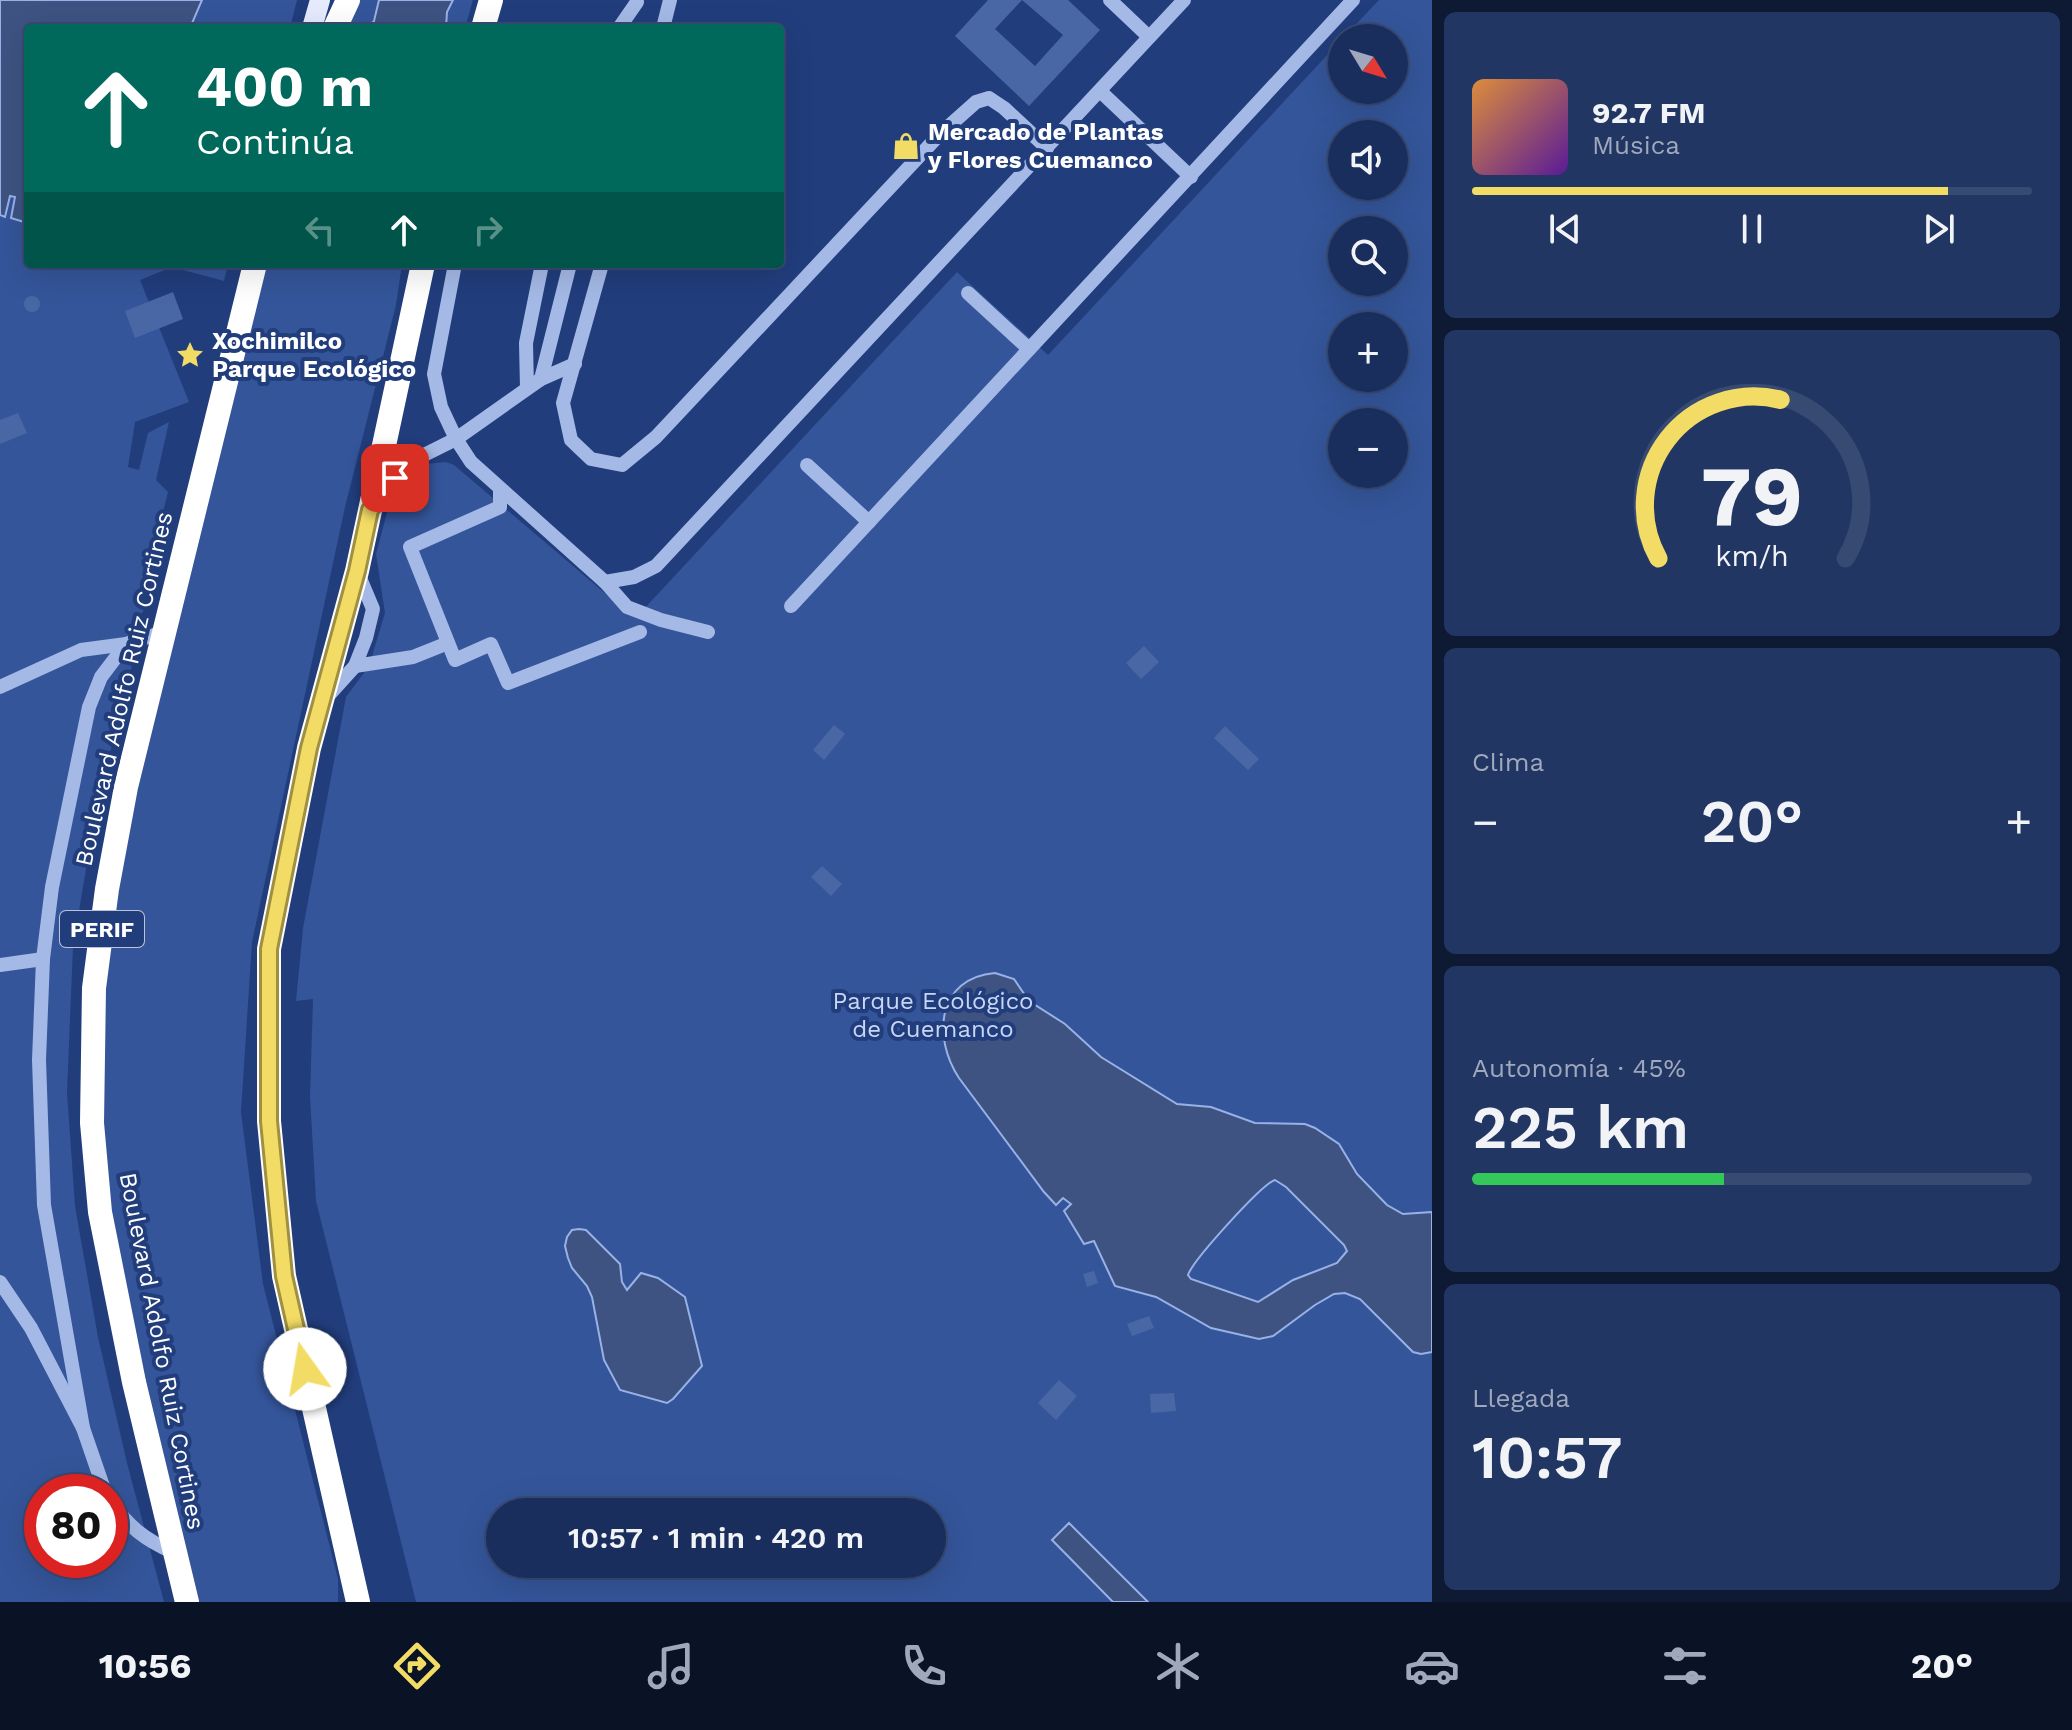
<!DOCTYPE html>
<html lang="es">
<meta charset="utf-8">
<style>
body{margin:0;font-family:"Work Sans",sans-serif;background:#223663;color:#f1f3f6;height:100vh;display:flex;flex-direction:column;font-size:30px;white-space:nowrap}
*{box-sizing:border-box;margin:0}
p{font-size:26px;color:#9fa8bc}
.icon{flex:none;width:44px;height:44px;fill:none;stroke:currentColor;stroke-width:2;stroke-linecap:round;stroke-linejoin:round}
.map{position:relative;flex:1;overflow:hidden}
.details{display:flex;flex-direction:column;gap:12px;padding:12px;background:#0e1933;width:640px}
.details>*{flex:none}
.guide{position:absolute;left:24px;top:24px;width:760px;height:244px;border-radius:8px;box-shadow:0 8px 32px #0002,0 0 0 2px #374a72;background:#00695c;color:#fff;overflow:hidden}
.needle{width:52px;rotate:128deg}
.fabs{position:absolute;left:1328px;top:24px;display:grid;gap:16px}
.fabs a{display:grid;place-items:center;width:80px;height:80px;border-radius:50%;background:#192e5d;box-shadow:0 8px 32px #0002,0 0 0 2px #374a72;font-size:40px}
.speed{position:absolute;left:24px;top:1474px;display:flex;gap:16px;font-size:40px;font-weight:700;text-align:center}
.speed>*{display:grid;place-content:center;width:104px;height:104px;border-radius:50%;background:#192e5d;box-shadow:0 8px 32px #0002,0 0 0 2px #374a72;line-height:1}
.speed .limit{border:12px solid #d22;background:#fff;color:#111}
.pin{position:absolute;display:grid;place-items:center;width:68px;height:68px;color:#fff;margin:-34px;border-radius:16px;box-shadow:0 4px 12px #0006}
.me{position:absolute;width:88px;margin:-44px;rotate:347deg;stroke-linejoin:round;filter:drop-shadow(0 0 6px #0008)}
.turn{display:flex;align-items:center;gap:28px;height:168px;padding:0 40px;font-size:36px}
.turn .icon{width:104px;height:104px;stroke-width:2.5}
.turn b{display:block;font-size:56px;line-height:68px}
.lanes{display:flex;align-items:center;height:76px;padding:0 40px;background:#0003;justify-content:center;gap:40px;direction:ltr}
.lanes .off{opacity:.35}
.big{font-size:60px;font-weight:600;line-height:1.1}
.details .card{flex:1;display:flex;flex-direction:column;justify-content:center;gap:12px;min-width:0;padding:0 28px;border-radius:12px;background:#223663}
.details .dial{align-items:center;gap:0}
.dial svg{height:208px;overflow:visible;fill:none;stroke:#374a72;stroke-width:7;stroke-linecap:round;text-anchor:middle}
.dial text{fill:#f1f3f6;stroke:none}
.song{display:flex;align-items:center;gap:24px}
.cover{width:96px;height:96px;border-radius:12px;background:linear-gradient(135deg,hsl(30 70% 55%),hsl(270 70% 35%))}
.played{height:8px;border-radius:4px;background:linear-gradient(90deg,#f3dc65 85%,#374a72 85%)}
.keys{display:flex;justify-content:space-around;direction:ltr}
.heat{display:flex;justify-content:space-between;align-items:center;font-size:44px;direction:ltr}
.charge{height:12px;border-radius:6px;background:linear-gradient(90deg,#34c759 45%,#374a72 0)}
.trip{position:absolute;left:486px;top:1498px;width:460px;height:80px;border-radius:40px;background:#192e5d;box-shadow:0 8px 32px #0002,0 0 0 2px #374a72;font-weight:600;line-height:80px;text-align:center}
.tab-bar{display:flex;height:128px;justify-content:space-around;align-items:center;background:#0a1225;color:#9fa8bc}
.tab-bar .icon{width:56px;height:56px}
.tab-bar .current{color:#f3dc65}
.tab-bar b{font-size:36px;color:#f1f3f6}
main{display:flex;flex:1;min-height:0}
.map>svg:first-child{display:block}
</style>
<main>
<div class="map">
<svg width="1432" height="1602" viewBox="0 0 1432 1602">
<rect width="100%" height="100%" fill="#213d7c"/>
<g fill="#34559a" fill-rule="evenodd">
<path d="M0,0H297L290,28H28V264H228L224,281L172,267L140,280L189,402L135,422L128,467L139,470L148,433L169,422L156,480L168,492L140,603L145,602L143,612L138,617L135,653L96,809L73,947L67,1092L75,1206L98,1337L127,1463L164,1602H0ZM42,1492H110V1560H42Z"/>
<path d="M341,0H473L465,28H342Z"/>
<path d="M1379,0H1432V1602H416L316,1201L310,1097L313,999L296,1001L303,928L346,697L369,666L385,613L376,554L393,490L413,470L426,464L446,462L454,465L626,611H642L957,272L1048,355L1342,39V90H1394V38H1343ZM1342,134H1394V186H1342ZM1342,230H1394V282H1342ZM1342,326H1394V378H1342ZM1342,422H1394V474H1342ZM500,1512H932V1564H500Z"/>
<path d="M260,264H402L396,305L345,507L252,942L241,1112L263,1284L338,1579V1602H198L104,1200L100,981L136,782Z"/>
</g>
<g fill="#3e5382" stroke="#98b2e7" stroke-width="2" fill-rule="evenodd">
<path d="M0,0H202L190,28H28V205L24,222L11,218L15,197L10,196L5,217L0,215Z"/>
<path d="M379,0H453L447,12L446,28H367L374,21Z"/>
<path d="M995,973L1014,979L1029,1001L1065,1024L1101,1057L1177,1104L1211,1107L1255,1123L1305,1124L1315,1128L1339,1144L1357,1174L1387,1205L1403,1214L1432,1212V1352L1421,1354L1413,1352L1360,1299L1345,1293L1334,1294L1315,1305L1273,1336L1259,1339L1211,1328L1156,1297L1115,1286L1094,1241L1084,1244L1064,1211L1071,1204L1063,1198L1056,1205L1044,1192L959,1078C932,1037 937,978 995,973ZM1275,1180L1286,1187L1344,1245L1347,1251L1337,1263L1293,1280L1258,1302L1191,1279L1188,1275C1193,1260 1262,1184 1275,1180Z"/>
<path d="M579,1229L586,1230L620,1264L622,1282L627,1290L641,1273L658,1278L685,1297L702,1366L673,1399L667,1403L620,1390L604,1360L592,1297L587,1286L572,1268L568,1258L565,1246L567,1237L572,1230Z"/>
<path d="M1069,1523L1148,1602H1113L1052,1540Z"/>
</g>
<g fill="#4a67a5" fill-rule="evenodd">
<path d="M988,0H1068L1100,30L1029,106L955,36ZM1022,0L1063,35L1035,66L995,29Z"/>
<path d="M173,292L183,319L135,338L125,311Z"/>
<circle cx="32" cy="304" r="8"/>
<path d="M18,413L27,433L0,444V420Z"/>
<path d="M1144,646L1159,662L1141,679L1126,663Z"/>
<path d="M834,725L845,734L824,760L813,750Z"/>
<path d="M1225,726L1259,759L1248,770L1214,738Z"/>
<path d="M822,866L842,884L831,896L811,877Z"/>
<path d="M1094,1271L1098,1283L1087,1287L1083,1274Z"/>
<path d="M1149,1316L1154,1328L1132,1336L1127,1324Z"/>
<path d="M1059,1380L1077,1396L1056,1420L1038,1403Z"/>
<path d="M1174,1393L1176,1411L1151,1413L1150,1394Z"/>
</g>
<g fill="none" stroke-linecap="round" stroke-linejoin="round">
<g stroke="#a4b9e6" stroke-width="14">
<path d="M1110,0L1149,37"/>
<path d="M619,28L637,2"/>
<path d="M663,28L670,0"/>
<path d="M1100,91L1191,177"/>
<path d="M455,264L434,374L441,407L456,439L471,462L605,582L627,607L661,620L708,632"/>
<path d="M602,264L563,403L571,440L591,459L622,465L656,437L940,134L976,102L989,98L1004,108L1047,148"/>
<path d="M968,293L1029,349"/>
<path d="M541,379L570,264"/>
<path d="M527,388L526,343L542,264"/>
<path d="M807,465L869,522"/>
<path d="M500,489V507L410,547L455,660L491,644L508,683L640,632"/>
<path d="M377,501L395,478L422,456L456,439L541,379L575,364"/>
<path d="M605,582L634,577L656,566L1184,0"/>
<path d="M791,606L1353,0"/>
<path d="M355,666L413,657L448,643"/>
<path d="M0,687L81,650L126,644L164,632"/>
<path d="M327,697L355,666L366,638L373,609L357,571"/>
<path d="M0,965L43,959"/>
<path d="M0,1282L31,1328L83,1428L105,1492"/>
<path d="M83,1428L44,1205L39,1060L43,959L52,887L89,707L101,677L126,644"/>
<path d="M110,1501C129,1527 145,1540 173,1552"/>
</g>
<path stroke="#e5ebfd" stroke-width="20" d="M312,28L320,0"/>
<g stroke="#fff" stroke-width="24">
<path d="M335,28L348,0"/>
<path d="M483,28L491,0"/>
<path d="M187,1602L134,1382L100,1212L92,1123L94,988L107,889L126,787L255,264"/>
<path d="M358,1602L284,1276L269,1121V949L309,748L357,571L423,264"/>
</g>
</g>
<g fill="none" stroke-linecap="round" stroke-linejoin="round">
<g stroke="#9e8f42" stroke-width="20">
<path id="route" d="M305,1369L284,1276L269,1121V949L309,748L357,571L370,510L395,478"/>
</g>
<use href="#route" stroke="#f3dc65" stroke-width="14"/>
</g>
<defs>
<g id="shop-bare" transform="scale(2.16)"><path d="M-5-2.5h2.3a2.7 3.5 0 0 1 5.4 0H5L5.5 6h-11ZM-1.5-2.5h3a1.5 2.3 0 0 0-3 0Z" fill="#f3dc65" stroke="#213d7c" stroke-width="2.5" paint-order="stroke"/></g>
<g id="sight-bare" transform="scale(2.16)"><path d="M0-6L1.8-2.2L6-1.7L2.9 1.2L3.7 5.4L0 3.3L-3.7 5.4L-2.9 1.2L-6-1.7L-1.8-2.2Z" fill="#f3dc65" stroke="#213d7c" stroke-width="2.5" paint-order="stroke"/></g>
</defs>
<g fill-rule="evenodd">
<use href="#shop-bare" x="906" y="146"/>
<use href="#sight-bare" x="190" y="355"/>
</g>
<g text-anchor="middle" stroke-width="8" stroke-linejoin="round" paint-order="stroke">
<rect fill="#213d7c" stroke="#bcc5d8" stroke-width="2" x="60" y="911" width="84" height="36" rx="6"/>
<g font-size="22" font-weight="bold" fill="#fff">
<text x="102" y="937">PERIF</text>
</g>
<g font-size="24" font-weight="bold" fill="#fff" stroke="#213d7c" text-anchor="start">
<text x="928" y="140">Mercado de Plantas<tspan x="928" dy="28">y Flores Cuemanco</tspan></text>
<text x="212" y="349">Xochimilco<tspan x="212" dy="28">Parque Ecológico</tspan></text>
</g>
<g font-size="24" fill="#fff" stroke="#213d7c">
<text transform="translate(124 689) rotate(-77)" y="8">Boulevard Adolfo Ruiz Cortines</text>
<text transform="translate(162 1351) rotate(79)" y="8">Boulevard Adolfo Ruiz Cortines</text>
</g>
<g font-size="24" fill="#c7d6f5" stroke="#213d7c">
<text x="933" y="1009">Parque Ecológico<tspan x="933" dy="28">de Cuemanco</tspan></text>
</g>
</g>
</svg>
<div class="fabs">
<a><svg class="needle" viewBox="-14 -14 28 28"><path d="M0-13l5 13h-10z" fill="#e53935"/><path d="M0 13l5-13h-10z" fill="#9fa8bc"/></svg></a>
<a><svg class="icon" aria-label="sound" viewBox="0 0 24 24"><path d="M4 9h4l5-4v14l-5-4H4zM17 9q2 3 0 6"/></svg></a>
<a><svg class="icon" aria-label="search" viewBox="0 0 24 24"><circle cx="10" cy="10" r="6"/><path d="M15 15l6 6"/></svg></a>
<a>+</a>
<a>−</a>
</div>
<div class="speed"><div class="limit">80</div></div>
<div class="pin" style="left:395px;top:478px;background:#d93025"><svg class="icon" aria-label="arrive" viewBox="0 0 24 24"><path d="M6 21V4h12l-3 4 3 4H6"/></svg></div>
<svg class="me" style="left:305px;top:1369px" viewBox="-20 -20 40 40"><circle r="19" fill="#fff"/><path d="M0-13L10 11 0 6-10 11z" fill="#f3dc65"/></svg>
<div class="trip">10:57 · 1 min · 420 m</div>
<div class="guide">
<div class="turn"><svg class="icon" aria-label="ahead" viewBox="0 0 24 24"><path d="M12 20V5M6 11l6-6 6 6"/></svg><div><b>400 m</b>Continúa</div></div>
<div class="lanes"><svg class="icon off" aria-label="left" viewBox="0 0 24 24"><path d="M17 20v-9H6M10 6l-5 5 5 5"/></svg><svg class="icon" aria-label="ahead" viewBox="0 0 24 24"><path d="M12 20V5M6 11l6-6 6 6"/></svg><svg class="icon off" aria-label="right" viewBox="0 0 24 24"><path d="M7 20v-9h11M14 6l5 5-5 5"/></svg></div>
</div>
</div>
<section class="details">
<div class="card">
<div class="song"><i class="cover"></i><div><b>92.7 FM</b><p>Música</p></div></div>
<div class="played"></div>
<div class="keys"><svg class="icon" aria-label="previous" viewBox="0 0 24 24"><path d="M18 5L8 12l10 7zM5 5v14"/></svg><svg class="icon" aria-label="pause" viewBox="0 0 24 24"><path d="M8 5v14M16 5v14"/></svg><svg class="icon" aria-label="next" viewBox="0 0 24 24"><path d="M6 5l10 7-10 7zM19 5v14"/></svg></div>
</div>
<div class="card dial"><svg viewBox="0 0 100 80">
<path d="M14 69A42 42 0 1 1 86 69"/>
<path d="M14 69A42 42 0 0 1 61 8" stroke="#f3dc65"/>
<text x="50" y="56" font-size="32" font-weight="700">79</text>
<text x="50" y="72" font-size="11">km/h</text>
</svg></div>
<div class="card"><p>Clima</p>
<div class="heat"><a>−</a><b class="big">20°</b><a>+</a></div>
</div>
<div class="card"><p>Autonomía · 45%</p><b class="big">225 km</b><div class="charge"></div></div>
<div class="card"><p>Llegada</p><b class="big">10:57</b></div>
</section>
</main>
<nav class="tab-bar">
<b>10:56</b>
<svg class="icon current" aria-label="directions" viewBox="0 0 24 24"><path d="M12 3l9 9-9 9-9-9zM9 14v-3h6M13 9l2 2-2 2"/></svg>
<svg class="icon" aria-label="music" viewBox="0 0 24 24"><path d="M9 18V5l10-2v13"/><circle cx="6" cy="18" r="3"/><circle cx="16" cy="16" r="3"/></svg>
<svg class="icon" aria-label="phone" viewBox="0 0 24 24"><path d="M5 4h4l2 5-3 2q2 4 5 5l2-3 5 2v4C11 20 4 13 5 4z"/></svg>
<svg class="icon" aria-label="climate" viewBox="0 0 24 24"><path d="M12 3v18M4 7l16 10M4 17L20 7"/></svg>
<svg class="icon" aria-label="car" viewBox="0 0 24 24"><path d="M5 17H2v-5l4-1 3-4h7l3 4 3 1v5h-3M9 17h6M6 11h13"/><circle cx="7" cy="17" r="2"/><circle cx="17" cy="17" r="2"/></svg>
<svg class="icon" aria-label="filters" viewBox="0 0 24 24"><path d="M4 7h16M4 17h16"/><circle cx="9" cy="7" r="2"/><circle cx="15" cy="17" r="2"/></svg>
<b>20°</b>
</nav>
